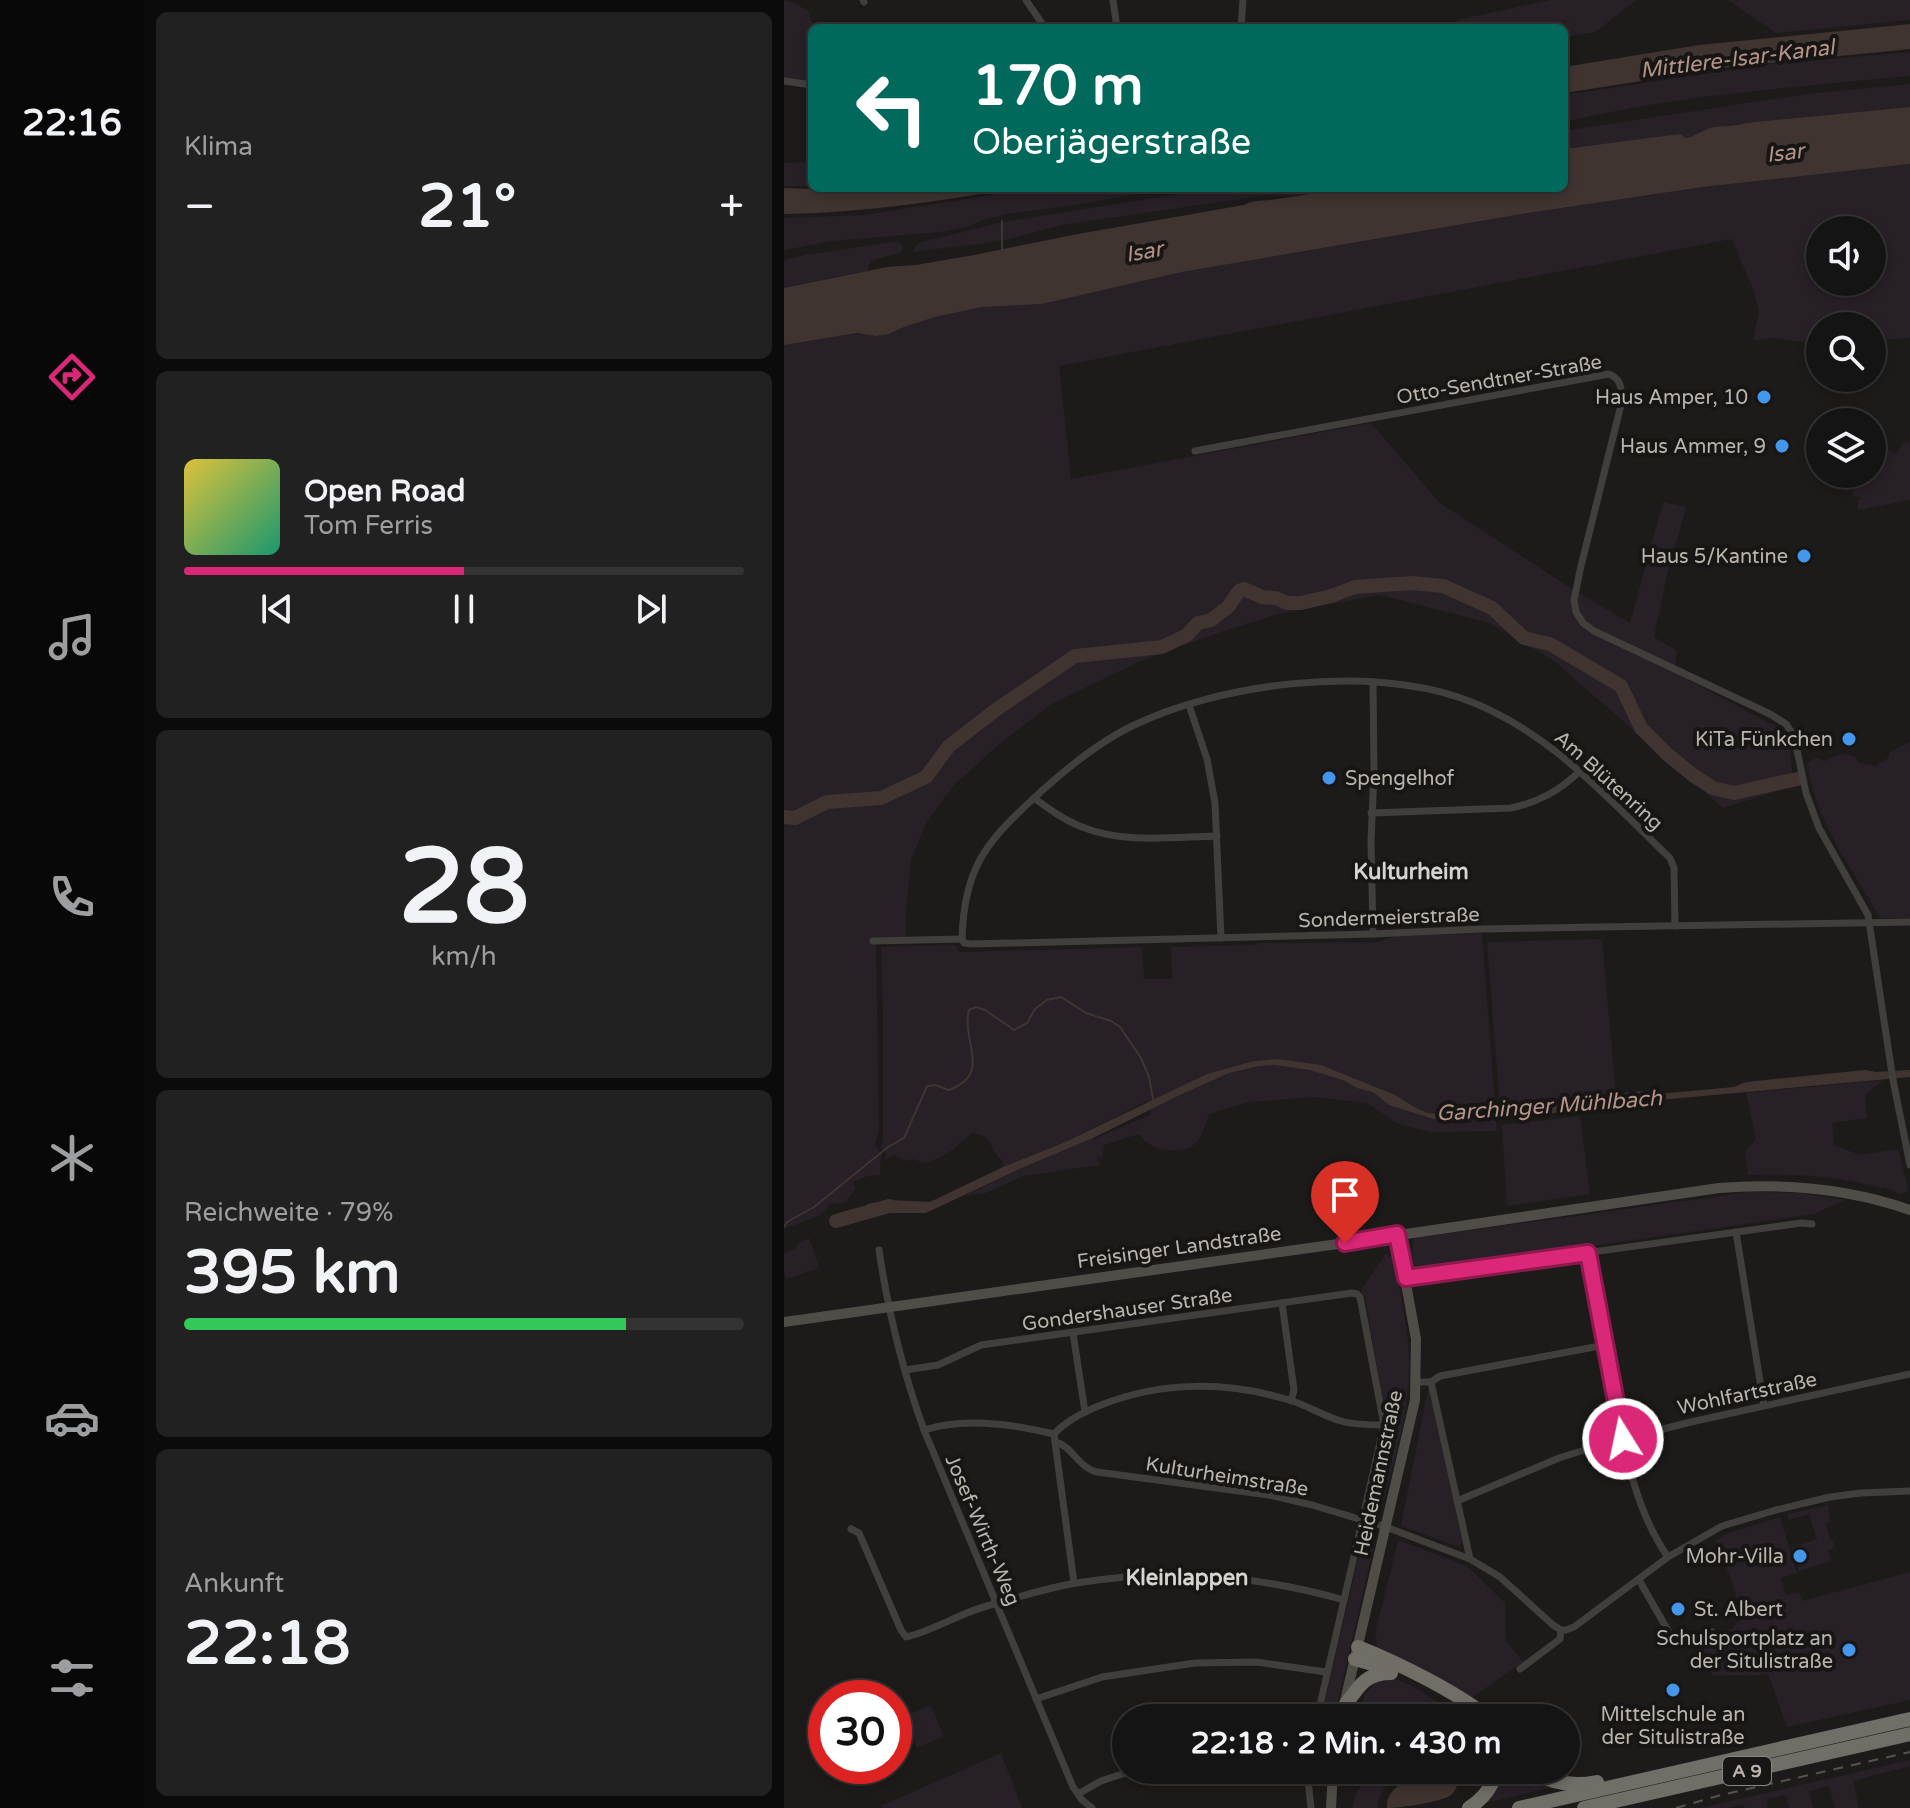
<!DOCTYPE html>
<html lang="de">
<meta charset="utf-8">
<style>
body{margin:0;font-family:"Varela Round",sans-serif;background:#222122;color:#f1f3f6;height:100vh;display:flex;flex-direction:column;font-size:30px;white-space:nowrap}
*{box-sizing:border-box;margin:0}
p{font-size:26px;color:#9d9ea0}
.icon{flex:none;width:44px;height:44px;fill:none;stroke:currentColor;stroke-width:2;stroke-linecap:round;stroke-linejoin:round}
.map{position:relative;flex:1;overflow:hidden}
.panel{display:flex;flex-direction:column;gap:12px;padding:12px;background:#0c0b0b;width:640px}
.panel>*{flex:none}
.hud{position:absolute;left:24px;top:24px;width:760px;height:168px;border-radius:12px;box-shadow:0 4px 12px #0003,0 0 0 2px #343334;background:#00695c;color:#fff;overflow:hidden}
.tools{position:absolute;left:1022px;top:216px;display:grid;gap:16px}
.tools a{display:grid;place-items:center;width:80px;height:80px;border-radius:50%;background:#151414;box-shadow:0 4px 12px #0003,0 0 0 2px #343334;font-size:40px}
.speed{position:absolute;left:24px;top:1680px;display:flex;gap:16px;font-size:40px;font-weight:700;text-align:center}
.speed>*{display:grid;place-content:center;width:104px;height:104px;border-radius:50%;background:#151414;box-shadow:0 4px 12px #0003,0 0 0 2px #343334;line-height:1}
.speed .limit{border:12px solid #d22;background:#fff;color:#111}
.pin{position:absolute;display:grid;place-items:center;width:68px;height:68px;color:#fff;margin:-82px -34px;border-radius:50% 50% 50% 0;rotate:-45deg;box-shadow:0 0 8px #0007}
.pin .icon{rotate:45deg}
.me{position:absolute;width:88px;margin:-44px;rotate:350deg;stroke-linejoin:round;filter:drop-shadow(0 0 6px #0008)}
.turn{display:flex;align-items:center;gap:28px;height:168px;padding:0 32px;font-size:36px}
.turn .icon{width:104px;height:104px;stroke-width:2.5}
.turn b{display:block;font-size:56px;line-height:68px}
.big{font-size:60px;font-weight:800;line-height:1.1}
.panel .widget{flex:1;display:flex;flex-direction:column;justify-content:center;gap:12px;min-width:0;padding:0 28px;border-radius:12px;background:#222122}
.panel .dial{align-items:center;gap:0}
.dial b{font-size:104px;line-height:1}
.song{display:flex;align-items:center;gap:24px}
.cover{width:96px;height:96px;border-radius:12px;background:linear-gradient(135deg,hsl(50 70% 55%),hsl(160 70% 35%))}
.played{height:8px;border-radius:4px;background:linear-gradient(90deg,#db2777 50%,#343334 50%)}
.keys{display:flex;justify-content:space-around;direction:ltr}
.heat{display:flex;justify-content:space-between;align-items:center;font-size:44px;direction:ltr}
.charge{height:12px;border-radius:6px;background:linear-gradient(90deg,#34c759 79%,#343334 0)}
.trip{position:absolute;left:328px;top:1704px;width:468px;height:80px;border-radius:40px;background:#151414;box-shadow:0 4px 12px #0003,0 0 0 2px #343334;font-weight:800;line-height:80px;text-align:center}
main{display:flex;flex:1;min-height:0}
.tab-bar{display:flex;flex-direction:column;width:144px;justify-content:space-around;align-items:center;background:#080808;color:#9d9ea0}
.tab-bar .icon{width:56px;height:56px}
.tab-bar .active{color:#db2777}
.tab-bar b{font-size:36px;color:#f1f3f6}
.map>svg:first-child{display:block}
</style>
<main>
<nav class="tab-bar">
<b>22:16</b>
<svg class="icon active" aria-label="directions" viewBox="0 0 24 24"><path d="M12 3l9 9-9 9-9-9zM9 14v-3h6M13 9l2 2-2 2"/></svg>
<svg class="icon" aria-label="music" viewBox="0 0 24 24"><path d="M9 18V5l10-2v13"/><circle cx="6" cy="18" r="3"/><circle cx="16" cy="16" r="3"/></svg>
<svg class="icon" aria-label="phone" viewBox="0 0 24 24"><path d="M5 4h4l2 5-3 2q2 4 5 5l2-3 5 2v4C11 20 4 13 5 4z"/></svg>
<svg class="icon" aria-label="climate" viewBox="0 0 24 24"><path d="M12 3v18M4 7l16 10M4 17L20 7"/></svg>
<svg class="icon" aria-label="car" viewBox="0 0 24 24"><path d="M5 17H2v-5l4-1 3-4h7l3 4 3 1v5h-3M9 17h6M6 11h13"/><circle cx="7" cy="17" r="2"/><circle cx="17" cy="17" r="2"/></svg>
<svg class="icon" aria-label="filters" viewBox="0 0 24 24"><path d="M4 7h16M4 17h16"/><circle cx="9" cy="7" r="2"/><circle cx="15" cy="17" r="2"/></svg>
</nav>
<section class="panel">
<div class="widget"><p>Klima</p>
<div class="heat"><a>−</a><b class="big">21°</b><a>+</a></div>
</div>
<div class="widget">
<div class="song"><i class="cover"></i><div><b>Open Road</b><p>Tom Ferris</p></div></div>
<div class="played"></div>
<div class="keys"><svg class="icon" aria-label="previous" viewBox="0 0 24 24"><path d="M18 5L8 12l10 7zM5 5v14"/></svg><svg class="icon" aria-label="pause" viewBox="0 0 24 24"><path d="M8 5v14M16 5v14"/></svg><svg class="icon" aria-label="next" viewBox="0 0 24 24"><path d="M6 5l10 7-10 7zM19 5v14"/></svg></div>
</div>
<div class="widget dial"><b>28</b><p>km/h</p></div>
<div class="widget"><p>Reichweite · 79%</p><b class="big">395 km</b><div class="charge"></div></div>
<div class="widget"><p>Ankunft</p><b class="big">22:18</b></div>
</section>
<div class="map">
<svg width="1126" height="1808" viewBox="0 0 1126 1808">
<rect width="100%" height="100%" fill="#1c1b1a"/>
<g fill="#272027" fill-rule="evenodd">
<path d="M0,0L9,2L24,11L30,28H28V83L0,78Z"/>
<path d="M767,0H853L811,32L780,37V28H669L673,20Z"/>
<path d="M944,0H1126V20L992,33Z"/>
<path d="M1126,52V76C1011,87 893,95 780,122V95L987,64Z"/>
<path d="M1126,84V107L961,123L921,130L911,137L807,145L780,149V131L1023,94Z"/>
<path d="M28,162V186H0V163Z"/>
<path d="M1126,164V338L1088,341V326H1036V345L991,338C983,338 977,341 969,340L975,312L970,292L948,239L275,366L287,479L587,423L656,503L793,592L846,623L879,502L902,507L893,541L888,551L870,637L893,651L890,672L998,730L1005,741L1010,786L939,808L770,661L706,623L596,595L501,612L434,633L361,659L269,703L214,745L168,787L142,824L127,860L122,913V937L92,943L95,1129L91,1144L97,1154L96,1175L84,1176L69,1182L72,1189L60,1203L46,1204L37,1215L8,1226L0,1228V345L72,333L92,336L105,334L120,327L151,317L198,307L258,304L398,272L744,213L919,187ZM1036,230H1088V282H1036Z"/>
<path d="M251,188H389L289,205L223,214L199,220L183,227L156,232L48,241L0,250V218L80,215Z"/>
<path d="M432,188H564C538,189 509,200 484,195L277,225L218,241L128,252L134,243L219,222Z"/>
<path d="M109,242H115L120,248L116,253L86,261L83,271L0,288V260L21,255Z"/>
<path d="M1126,442V500L1074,510V501L1077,497L1068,496L1074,474H1088V448L1103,445L1105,450L1111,454L1120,443Z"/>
<path d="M1126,742V918H1096C1068,868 1032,822 1023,764L1031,758L1042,761C1052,754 1058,753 1070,756L1075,763L1092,766L1104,758L1106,752Z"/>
<path d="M698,933L713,1131L647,1132L614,1124L583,1103L530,1097L465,1102L425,1114C416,1142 413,1152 382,1150C371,1149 361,1143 355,1134L320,1145L318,1159L314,1156L316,1165L239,1176L202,1193L180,1196L240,1167L309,1138L311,1142L312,1138L368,1114L363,1101L279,1143L219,1167V1161L213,1156L203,1138L188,1132C173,1147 160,1159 139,1163L130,1159L121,1161L110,1155L101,1160L102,1154L96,1145L99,1142V1014L97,947L172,945L175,952L358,947L360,979H388L387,947L473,945V943L594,942L611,936Z"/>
<path d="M818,939L832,1096L716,1107L703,942Z"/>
<path d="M1099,1080L1081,1095L1083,1118L1048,1123L1050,1145L1076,1155L1114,1149L1124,1188L1122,1192L1116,1194L1099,1187L1097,1188C1049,1175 1013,1174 964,1175L961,1152L972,1139L962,1093Z"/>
<path d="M796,1116L806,1194L723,1206L718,1125Z"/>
<path d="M965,1192L1016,1193L1061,1200L1030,1214L635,1271C626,1264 628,1248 630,1238Z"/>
<path d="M25,1238L35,1268L2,1279L0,1272V1253L13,1248L12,1245Z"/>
<path d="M603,1254L605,1257L609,1256C616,1293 625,1329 625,1366C625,1416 609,1464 597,1512L595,1511L590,1517L584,1516L603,1434V1423L581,1298L577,1290L600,1257L599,1255Z"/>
<path d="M644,1390L647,1393L678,1542L675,1547L620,1527L617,1525Z"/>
<path d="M1044,1505L1046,1522L1042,1524L1046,1540L1049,1539L1051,1548L1044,1550L1047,1561L1015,1571L1008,1548L1033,1539L1025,1514L1005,1520L1003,1514Z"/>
<path d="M996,1517L1013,1573L997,1578L1002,1595L1015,1592L1018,1601L1126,1572V1700L1003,1727L984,1674C966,1677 948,1674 930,1676L923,1668L910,1666L918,1642L946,1630L959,1618L947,1579L931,1541L942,1534Z"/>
<path d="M583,1527L591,1530L592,1536L550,1718H537L581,1530Z"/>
<path d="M614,1541H617L683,1566L721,1603L722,1641L739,1662L687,1698L592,1649L593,1641L591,1633Z"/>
<path d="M602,1676C628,1683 645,1697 666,1710L652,1718H575L581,1694L588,1687L591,1681Z"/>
<path d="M146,1705L160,1736L133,1748L119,1717Z"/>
<path d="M217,1753L238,1808H99L97,1806Z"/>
<path d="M1126,1760V1766L1069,1781L1075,1808H1051L1045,1786L1025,1791L1029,1808H1006L1002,1795L983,1799L984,1808H961L959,1804L944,1808H916Z"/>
<path d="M592,1770H625C610,1778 593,1789 594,1808H568L572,1793Z"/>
<path d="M719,1770H738L769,1786L768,1789L764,1788L702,1803L714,1788Z"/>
</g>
<g fill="#3f3430">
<path d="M1126,24V49L947,67L780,93V67L915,45Z"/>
<path d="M1126,107V164L919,187L744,213L398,272L258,304L198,307L151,317L120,327L105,334L92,336L72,333L0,345V288L5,287L103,267L132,265L190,255L294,234L460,205C469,200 476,201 486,200C504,197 524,196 540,189L780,188V149L896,134L901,138C911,137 917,131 926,128C938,125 950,127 961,123Z"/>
<path d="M0,188L25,189L232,188C155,201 78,213 0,214Z"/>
<path d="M494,1059L537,1065L611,1095L632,1108L644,1113L659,1115L835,1098L837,1105L718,1119H650L605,1105L589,1092L573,1088L559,1080L526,1070L491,1065L475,1066L445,1073L398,1094L309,1138L240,1167L142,1213H88L83,1204L105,1200L146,1202L219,1167L279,1143L423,1074L470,1061Z"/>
<path d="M1081,1070L1092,1072L1126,1070V1077L875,1100L853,1104L852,1096L950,1087L962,1082Z"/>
<path d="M652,1770H680C675,1777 674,1788 668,1794C661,1802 614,1808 603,1808C601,1783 635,1778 652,1770Z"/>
</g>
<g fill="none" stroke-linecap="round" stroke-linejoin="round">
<g stroke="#3f3430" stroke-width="2">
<path d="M218,221V251"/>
<path d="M0,1227L3,1222L30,1207L104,1147L120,1138L143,1086L151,1085L165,1090C209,1073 177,1043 185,1010L192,1007L201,1010L230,1030L243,1023L251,1009L263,1000L277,997L302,1013L327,1021L336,1027L357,1058L365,1077L369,1099"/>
</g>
<g stroke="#3f3430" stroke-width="14">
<path d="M0,817L11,818L43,802L97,798L142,777L165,746L213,709L291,656L378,647L403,635L414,623L427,620L444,607L455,591L460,589L478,597L492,598L503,603H517L547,596L571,587L628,583L659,586L708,608L740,638L766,644L837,686L857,728L883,754L910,776L929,788L950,793L1013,779"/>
<path d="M820,1102L871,1097"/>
<path d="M52,1221L105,1206"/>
</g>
<g stroke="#413f3b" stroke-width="7">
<path d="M79,0L80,2"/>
<path d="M242,0L261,28"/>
<path d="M329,0L333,28"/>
<path d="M457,28L459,0"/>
<path d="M0,81L28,85"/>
<path d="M411,451L825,374C839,379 838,393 837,405L797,566L790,600L792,612L799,623L810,631L986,714L1002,724L1010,736L1022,793L1035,828L1084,915L1109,1080L1126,1165"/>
<path d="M405,705L423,759L431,803L437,938"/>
<path d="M250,798C265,809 280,820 298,827C340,844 388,837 433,836"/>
<path d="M587,813L727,808C755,802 775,791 796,771"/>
<path d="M589,934L587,841L590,773L589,682"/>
<path d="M178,939C180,870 200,844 249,799C278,772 310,745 346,727C434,683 583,665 677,698C763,728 822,797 886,858L890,868L891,926"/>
<path d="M89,941L178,939L180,943L187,944L589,934L697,929L1126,922"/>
<path d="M952,1232L980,1406"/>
<path d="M95,1250C104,1311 119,1372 140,1430L289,1787L298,1800L308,1808"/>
<path d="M804,1253C811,1291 819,1330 826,1369C838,1432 846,1503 884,1557"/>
<path d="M622,1278L1017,1223L1028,1224"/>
<path d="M498,1303L510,1390L507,1401"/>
<path d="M289,1333L301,1412"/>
<path d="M121,1370L154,1365L197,1345L568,1293L573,1294L576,1297L600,1425L533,1718"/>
<path d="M632,1382H647L656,1376L821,1345"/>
<path d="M647,1382L686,1559"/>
<path d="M140,1430C181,1417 229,1424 270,1434L271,1442C289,1446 293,1467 313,1472L485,1495L528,1505L602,1527L686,1559L716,1577L769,1625L777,1630"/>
<path d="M270,1434C283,1420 299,1412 317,1405C378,1381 443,1381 505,1400C523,1405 539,1416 557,1421C571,1425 586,1425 600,1425"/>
<path d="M271,1442L290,1583"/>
<path d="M673,1501L775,1458L823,1443L907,1422L1126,1374"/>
<path d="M67,1529L75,1533L117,1630L122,1637C147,1632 176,1613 203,1606C232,1598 262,1588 292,1583C382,1568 472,1575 560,1600"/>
<path d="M855,1580L890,1641C903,1650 915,1638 928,1632"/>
<path d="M777,1630H782L790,1627L884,1557L938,1526L992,1510L1046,1497L1077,1493L1126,1491"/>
<path d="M736,1669L776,1639L777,1630"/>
<path d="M252,1699L318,1677L411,1663L472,1662L542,1672"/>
<path d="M523,1770L527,1808"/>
<path d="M294,1794L317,1781L350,1770"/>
</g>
<g stroke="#504d49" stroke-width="10">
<path d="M0,1322L561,1243L935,1188C1001,1183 1063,1188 1126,1210"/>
<path d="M557,1718L631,1400L632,1339L613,1234"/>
<path d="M547,1808L549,1770"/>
</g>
<g stroke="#716d67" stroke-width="14">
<path d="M574,1647C614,1663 671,1691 705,1718"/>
<path d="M571,1659L606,1669"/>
<path d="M559,1708C574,1689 579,1673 607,1673"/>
<path d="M745,1770C766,1783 789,1787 813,1782"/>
<path d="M685,1808C699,1799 709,1786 713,1770"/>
<path d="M735,1808L1126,1719"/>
<path d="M800,1808L1126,1734"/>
</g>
<path stroke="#55524e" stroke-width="2" stroke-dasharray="10 8" stroke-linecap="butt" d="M892,1808L937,1795L1126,1752"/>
</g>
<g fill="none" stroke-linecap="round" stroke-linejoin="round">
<g stroke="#8e194d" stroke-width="20">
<path id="route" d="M561,1243L613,1234L622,1278L804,1253L839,1439"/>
</g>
<use href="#route" stroke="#db2777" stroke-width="14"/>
</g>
<g fill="#4397ea" stroke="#171615" stroke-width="3">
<circle cx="980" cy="397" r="8"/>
<circle cx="998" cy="446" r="8"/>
<circle cx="1020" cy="556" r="8"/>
<circle cx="1065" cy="739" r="8"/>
<circle cx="545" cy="778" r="8"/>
<circle cx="1016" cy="1556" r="8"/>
<circle cx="894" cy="1609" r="8"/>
<circle cx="1065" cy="1650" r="8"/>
<circle cx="889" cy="1690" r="8"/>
</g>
<g text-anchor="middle" stroke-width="8" stroke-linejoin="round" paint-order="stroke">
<rect fill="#171615" stroke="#8a857f" stroke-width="2" x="939" y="1757" width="48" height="28" rx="6"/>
<g font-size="18" font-weight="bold" fill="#bbb4ad">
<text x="963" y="1777">A 9</text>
</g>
<g font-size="20" fill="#bbb4ad" stroke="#171615">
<text transform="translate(715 379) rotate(-10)" y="7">Otto-Sendtner-Straße</text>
<text transform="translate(825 780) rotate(42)" y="7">Am Blütenring</text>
<text transform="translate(605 917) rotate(-2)" y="7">Sondermeierstraße</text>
<text transform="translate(395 1247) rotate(-8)" y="7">Freisinger Landstraße</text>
<text transform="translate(343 1309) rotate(-8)" y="7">Gondershauser Straße</text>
<text transform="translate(963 1393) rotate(-12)" y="7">Wohlfartstraße</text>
<text transform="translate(594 1473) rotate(-78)" y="7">Heidemannstraße</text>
<text transform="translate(443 1476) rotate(9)" y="7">Kulturheimstraße</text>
<text transform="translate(199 1530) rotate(67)" y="7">Josef-Wirth-Weg</text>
</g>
<g font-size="20" fill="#bbb4ad" stroke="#171615" text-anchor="end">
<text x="964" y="404">Haus Amper, 10</text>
<text x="982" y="453">Haus Ammer, 9</text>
<text x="1004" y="563">Haus 5/Kantine</text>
<text x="1049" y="746">KiTa Fünkchen</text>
<text x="561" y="785" text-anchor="start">Spengelhof</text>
<text x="1000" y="1563">Mohr-Villa</text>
<text x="910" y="1616" text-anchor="start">St. Albert</text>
<text x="1049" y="1645">Schulsportplatz an<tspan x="1049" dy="23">der Situlistraße</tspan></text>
<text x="889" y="1721" text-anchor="middle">Mittelschule an<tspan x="889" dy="23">der Situlistraße</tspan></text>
</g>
<g font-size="22" font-style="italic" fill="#b49486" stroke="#171615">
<text transform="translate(953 58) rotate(-7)" y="8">Mittlere-Isar-Kanal</text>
<text transform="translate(1001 152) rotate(-7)" y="8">Isar</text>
<text transform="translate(360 251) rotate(-10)" y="8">Isar</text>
<text transform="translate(765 1105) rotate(-4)" y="8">Garchinger Mühlbach</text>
</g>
<g font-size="22" font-weight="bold" fill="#d7d3ce" stroke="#171615">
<text x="627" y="879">Kulturheim</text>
<text x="403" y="1585">Kleinlappen</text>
</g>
</g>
</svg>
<div class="tools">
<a><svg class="icon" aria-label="sound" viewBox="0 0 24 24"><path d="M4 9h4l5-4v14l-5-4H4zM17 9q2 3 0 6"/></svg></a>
<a><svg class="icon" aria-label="search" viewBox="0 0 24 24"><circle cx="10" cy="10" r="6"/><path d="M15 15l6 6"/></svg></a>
<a><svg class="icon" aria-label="layers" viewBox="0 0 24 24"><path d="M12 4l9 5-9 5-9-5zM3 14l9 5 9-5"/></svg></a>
</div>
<div class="speed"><div class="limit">30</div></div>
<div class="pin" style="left:561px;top:1243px;background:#d93025"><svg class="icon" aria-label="arrive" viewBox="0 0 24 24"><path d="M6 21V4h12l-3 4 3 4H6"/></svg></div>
<svg class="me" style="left:839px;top:1439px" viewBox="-20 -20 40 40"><circle r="17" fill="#db2777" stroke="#fff" stroke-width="3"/><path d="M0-11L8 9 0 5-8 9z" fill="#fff"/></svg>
<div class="trip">22:18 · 2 Min. · 430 m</div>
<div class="hud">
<div class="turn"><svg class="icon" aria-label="left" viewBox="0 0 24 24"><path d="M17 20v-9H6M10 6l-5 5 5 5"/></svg><div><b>170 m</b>Oberjägerstraße</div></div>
</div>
</div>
</main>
